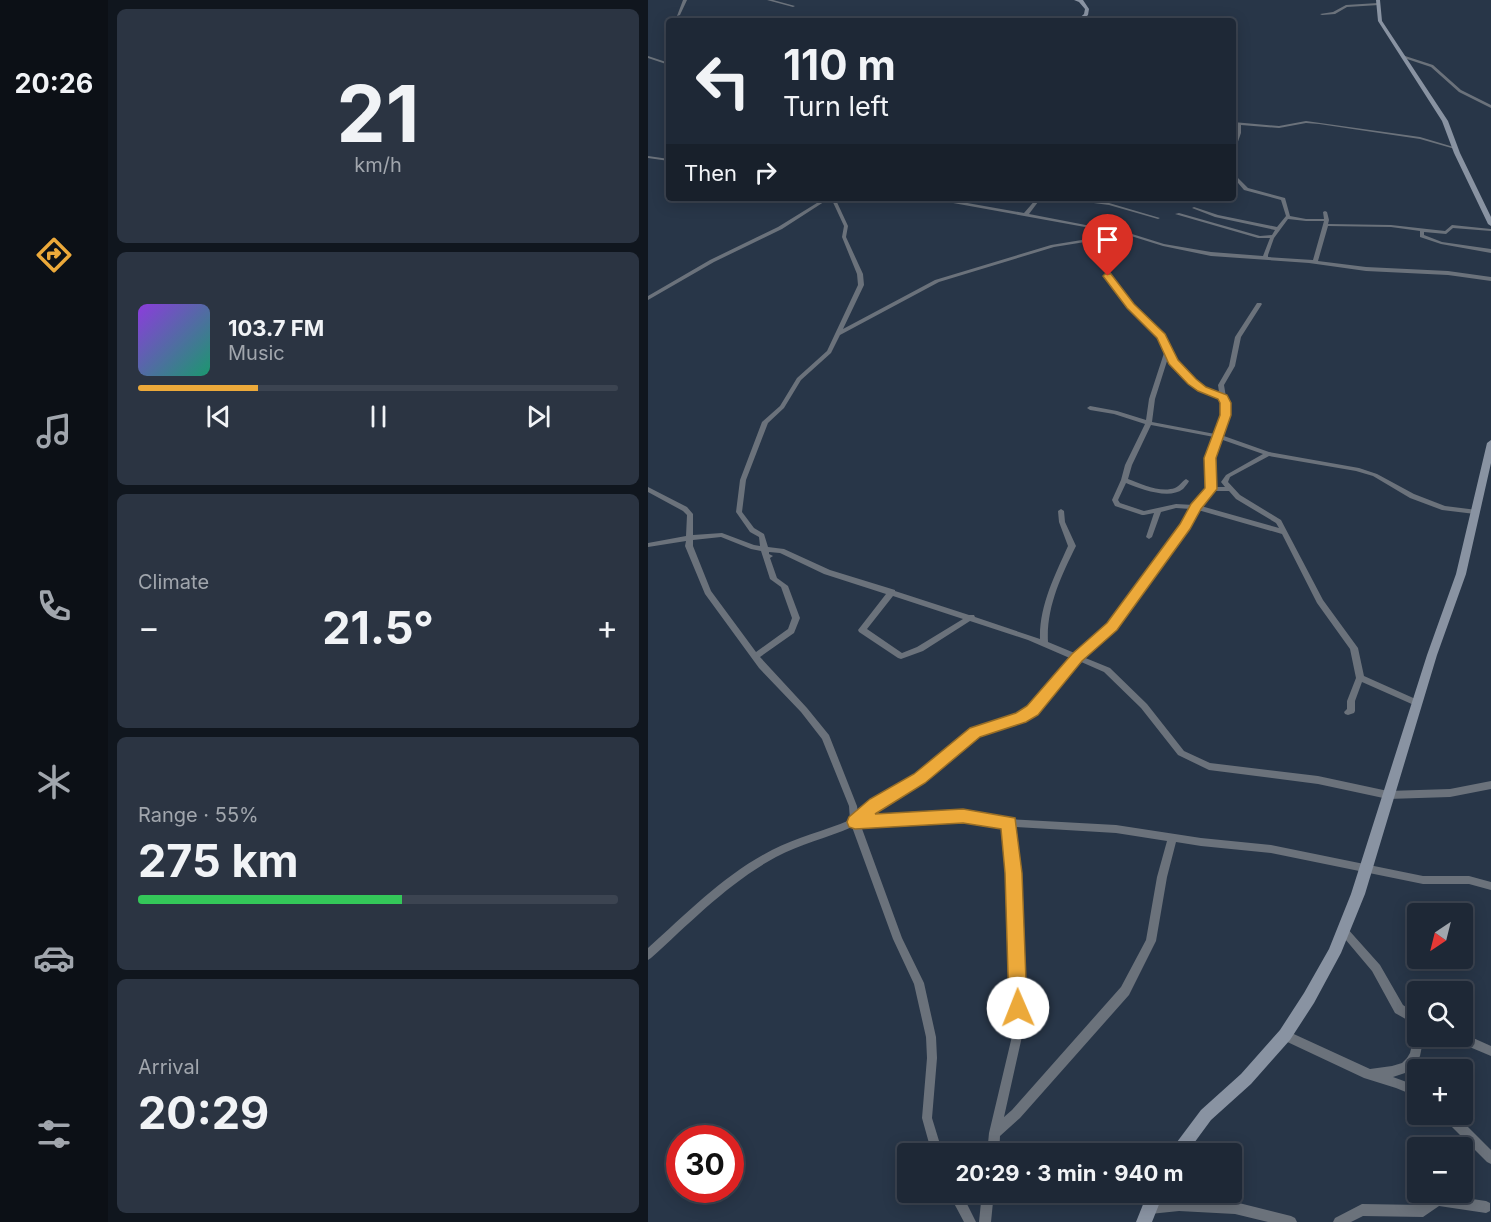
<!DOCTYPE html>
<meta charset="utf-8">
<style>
body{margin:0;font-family:Inter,sans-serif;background:#2b3442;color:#f1f3f6;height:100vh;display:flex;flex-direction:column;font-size:22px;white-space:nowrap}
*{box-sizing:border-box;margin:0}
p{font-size:20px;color:#a1a6ad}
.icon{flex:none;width:33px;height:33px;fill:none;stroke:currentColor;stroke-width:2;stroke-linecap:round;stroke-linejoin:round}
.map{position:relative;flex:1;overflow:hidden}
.sheet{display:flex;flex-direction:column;gap:9px;padding:9px;background:#10161e;width:540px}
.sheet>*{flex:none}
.guide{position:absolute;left:18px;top:18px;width:570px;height:183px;border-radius:6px;box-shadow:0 3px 15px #0003,0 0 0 2px #3c4451;background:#1e2836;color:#f1f3f6;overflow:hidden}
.needle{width:39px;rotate:215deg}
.tools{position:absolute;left:759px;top:903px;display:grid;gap:12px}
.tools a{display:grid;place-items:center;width:66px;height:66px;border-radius:6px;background:#1e2836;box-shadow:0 3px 15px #0003,0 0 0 2px #3c4451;font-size:30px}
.speed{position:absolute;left:18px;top:1125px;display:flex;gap:12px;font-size:30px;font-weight:700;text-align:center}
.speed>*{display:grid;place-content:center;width:78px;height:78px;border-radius:50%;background:#1e2836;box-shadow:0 3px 15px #0003,0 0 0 2px #3c4451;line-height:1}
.speed .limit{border:9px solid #d22;background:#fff;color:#111}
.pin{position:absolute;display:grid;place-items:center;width:51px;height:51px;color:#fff;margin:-62px -26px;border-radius:50% 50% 50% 0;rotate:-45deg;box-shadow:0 0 6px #0007}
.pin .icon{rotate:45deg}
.me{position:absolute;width:66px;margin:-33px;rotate:359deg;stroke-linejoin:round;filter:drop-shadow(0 0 4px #0008)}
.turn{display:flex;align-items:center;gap:21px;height:126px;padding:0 18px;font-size:27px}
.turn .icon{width:78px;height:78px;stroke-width:2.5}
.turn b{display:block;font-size:42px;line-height:51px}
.then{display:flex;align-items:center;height:57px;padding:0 18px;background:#0003;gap:12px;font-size:22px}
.big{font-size:45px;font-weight:700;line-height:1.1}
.sheet .widget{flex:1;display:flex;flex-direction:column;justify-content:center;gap:9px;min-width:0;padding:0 21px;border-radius:9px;background:#2b3442}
.sheet .dial{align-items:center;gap:0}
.dial b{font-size:78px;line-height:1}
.song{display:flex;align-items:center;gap:18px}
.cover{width:72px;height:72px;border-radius:9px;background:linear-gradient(135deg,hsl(270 70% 55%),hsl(160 70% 35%))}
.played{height:6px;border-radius:3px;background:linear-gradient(90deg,#eca93a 25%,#3c4451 25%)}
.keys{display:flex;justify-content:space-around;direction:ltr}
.heat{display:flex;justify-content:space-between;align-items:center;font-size:33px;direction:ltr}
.charge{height:9px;border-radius:4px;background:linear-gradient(90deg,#34c759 55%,#3c4451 0)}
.trip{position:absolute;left:249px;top:1143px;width:345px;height:60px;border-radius:6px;background:#1e2836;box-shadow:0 3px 15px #0003,0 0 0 2px #3c4451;font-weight:700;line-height:60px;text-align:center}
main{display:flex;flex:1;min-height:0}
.menu{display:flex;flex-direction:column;width:108px;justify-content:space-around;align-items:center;background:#0c1016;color:#a1a6ad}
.menu .icon{width:42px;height:42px}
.menu .selected{color:#eca93a}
.menu b{font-size:27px;color:#f1f3f6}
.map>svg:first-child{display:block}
</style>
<main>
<nav class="menu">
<b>20:26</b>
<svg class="icon selected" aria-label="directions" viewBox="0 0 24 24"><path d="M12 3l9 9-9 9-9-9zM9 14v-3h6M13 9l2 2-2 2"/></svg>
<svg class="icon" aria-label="music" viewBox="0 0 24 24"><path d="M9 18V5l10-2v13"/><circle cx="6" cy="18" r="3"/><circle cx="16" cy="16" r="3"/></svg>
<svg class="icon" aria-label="phone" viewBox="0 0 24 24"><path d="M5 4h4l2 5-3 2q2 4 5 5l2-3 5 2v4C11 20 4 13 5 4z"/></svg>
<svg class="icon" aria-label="climate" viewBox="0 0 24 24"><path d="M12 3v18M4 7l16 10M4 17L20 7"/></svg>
<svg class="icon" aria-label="car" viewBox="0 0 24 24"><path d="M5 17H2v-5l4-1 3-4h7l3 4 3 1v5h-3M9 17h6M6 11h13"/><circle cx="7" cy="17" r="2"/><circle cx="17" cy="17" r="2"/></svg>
<svg class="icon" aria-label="filters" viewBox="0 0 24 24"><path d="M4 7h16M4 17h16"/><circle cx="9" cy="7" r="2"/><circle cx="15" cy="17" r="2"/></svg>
</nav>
<section class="sheet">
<div class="widget dial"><b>21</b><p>km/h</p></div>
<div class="widget">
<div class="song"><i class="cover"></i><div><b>103.7 FM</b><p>Music</p></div></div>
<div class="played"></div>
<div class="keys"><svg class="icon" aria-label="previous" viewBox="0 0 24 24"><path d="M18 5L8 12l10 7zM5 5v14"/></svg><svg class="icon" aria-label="pause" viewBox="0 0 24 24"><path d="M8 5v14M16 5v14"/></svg><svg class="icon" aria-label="next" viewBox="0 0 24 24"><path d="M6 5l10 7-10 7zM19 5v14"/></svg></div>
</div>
<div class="widget"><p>Climate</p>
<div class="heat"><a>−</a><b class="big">21.5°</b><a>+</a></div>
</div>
<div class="widget"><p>Range · 55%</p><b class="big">275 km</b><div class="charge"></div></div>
<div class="widget"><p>Arrival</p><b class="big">20:29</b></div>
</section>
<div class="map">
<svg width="843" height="1222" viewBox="0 0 843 1222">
<rect width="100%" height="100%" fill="#283648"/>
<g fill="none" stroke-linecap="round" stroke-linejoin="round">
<g fill="#6b727b" fill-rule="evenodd">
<path d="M35,0H39L32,15L29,16Z"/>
<path d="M119,0H125L147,6L145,7Z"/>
<path d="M730,3L731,5L699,7L687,14L674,15L672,14L685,12L698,5Z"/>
<path d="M222,19L225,21H221L220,20Z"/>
<path d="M754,55L785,65L813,90L843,105V108L811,92L783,67L753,57Z"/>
<path d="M0,56L21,63V65L0,58Z"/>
<path d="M658,121L772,137L809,148L807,149L772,139L671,124L658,123L631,128L593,125V133L587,150L585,151C585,142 589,134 589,125L585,124V122L631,126Z"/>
<path d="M0,156L21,159V161L0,158Z"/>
<path d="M585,173L600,188L637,198L642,216L658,219H676L675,212L677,211L679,212L681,220L680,224L743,225L797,231L804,225L843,229V231L805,228L798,234L776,232V235L794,242L843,249V253L793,244L772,237V231L743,227L680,226L670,261L718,267L800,271L843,277V281L800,275L718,271L661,263L563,256L515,246L483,236L464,232L443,241L440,245L443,250L459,266L475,294L516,335L528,361L546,381L556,388L571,392L570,385L581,366L587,337L609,303H613L614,304L593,337L587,366L576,385L578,397L581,403L580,415L573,435L621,452L711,468L729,474L766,494L797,506L829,510L830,512L829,514H827L794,510L762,498L725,476L708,471L621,456L582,477L580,482L592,495L633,520L675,600L710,648L716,676L772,701L773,703L772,705L769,706L766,705L714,682L707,701V711L706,713L700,715L697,714L696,712L699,709V701L708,678L702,649L669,603L634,534L550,510L539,528L467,629L435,657L462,668L499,704L536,751L562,763L670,776L740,791L802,789L843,781V789L802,797L740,799L670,784L561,770L530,755L493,708L456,672L431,661L387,712L376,720L330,735L274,782L230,807L218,817L315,812L361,819L468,825L553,838L623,845L775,876H821L843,882V890L821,884H775L623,853L553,846L528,842L519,877L508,941L481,995L372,1118L352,1136L351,1154H339L341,1133L365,1032L360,873L357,826L315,820L213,826L254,938L276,983L288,1037L289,1058L284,1118L295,1154H284L274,1118L279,1058L278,1037L266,984L245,939L204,827C179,838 152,844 128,857C80,883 43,922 3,958L0,960V948C39,913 77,874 124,850C149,837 176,831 202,820L201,806L174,739L153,712L111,668L57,594L37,546L38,541L0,547V543L38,536L39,515L35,511L0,492V487L39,507L45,514V535L74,533L106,545L112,546L111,537L102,532L88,512L92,480L114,422L132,406L149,378L179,351L210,285L209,274L194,237L196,226L183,198H187L200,226L198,237L215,274L216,285L195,329L287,280L403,245L440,239L459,231L283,199L281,198H291L376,213L389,198H393L381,214L484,234L516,244L563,252L615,256L622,238H610L527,214L531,213L612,236L624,235L627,230L567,217L544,208L546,207L570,215L629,227L638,216L633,200L596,190L585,177ZM640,219L658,221H676L665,260L620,257V255L626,238ZM437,242L436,245L439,252L455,268L471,296L511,337L517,350L501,399L498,420L469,411L442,406L439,408L442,410L466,414L497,424L477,465L473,480L464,500L467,506L494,515H496L506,513L498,537L501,539L504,537L513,512L528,508L543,509L534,525L461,625L429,654L400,642C398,608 413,576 428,546L417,522L416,511L413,509L410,511L411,522L420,546C407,575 391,606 392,639L327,617L326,615H321L247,591V590L182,570L136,549L120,547L116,534L106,528L94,512L98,480L120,423L136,408L153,380L183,353L192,335L291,282L406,247ZM520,358C525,368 540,383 550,389C557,393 571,392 574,401C578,411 571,424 567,434L504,422L507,399ZM503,425L566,437L559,458L560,489L546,505L528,504L496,511L472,503L470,500L478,483C493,489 521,500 535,489C536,488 541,482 541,481L538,479C534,481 532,486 527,488C512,493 493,484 480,479L484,465ZM572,439L615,454L578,475L573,482L577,487H566L565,458ZM565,491H581L588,499L628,523L631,528L553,506ZM73,537L103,549L113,551L122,579L133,587L144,618L140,629L108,652L63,591L45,546V540ZM121,552L132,553L176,574L238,594L210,630L211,632L250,658L253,659L275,651L322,621L380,640L424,659L381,708L370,716L324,730L268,776L224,801L210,813L209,806L181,735L159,708L112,657L146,633L152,618L140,586L129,578L122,558L125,556L121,554ZM245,596L315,619L269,647L254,653L219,629ZM366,827L468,833L519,841L509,877L498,940L473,987L364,1110L356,1117L375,1032L370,873Z"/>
<path d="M177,198H182L134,229L66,262L0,300V296L62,260L130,227Z"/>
<path d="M413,198H426L461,203L512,218L510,219L461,205L415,199Z"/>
<path d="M695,925L698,927L732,965L755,1005L770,1015V1026L747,1013L724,971L692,933L690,930L692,927Z"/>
<path d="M637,1030L722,1069L744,1066L754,1063L759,1058L762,1053L767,1032L770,1031V1036H776L772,1056L766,1067L770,1073V1097L748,1088L716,1078L633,1039L632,1035L633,1031ZM757,1073L764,1084L745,1077Z"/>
<path d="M814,1033L843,1046V1056L805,1040L804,1036H814Z"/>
<path d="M794,1114H807L843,1150V1164L839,1162L795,1118Z"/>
<path d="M300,1192H313L328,1222H316Z"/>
<path d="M334,1192H346L343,1222H331Z"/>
<path d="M790,1194L838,1201L842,1203V1211L838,1213L791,1206L775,1217L715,1216L703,1222H685L687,1218L714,1204L773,1205Z"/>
<path d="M531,1199L587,1202L643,1216L647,1218L649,1222H620L587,1214L531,1211L502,1214L498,1212L496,1208L498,1204L502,1202Z"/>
</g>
<g fill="#8993a2" fill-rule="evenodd">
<path d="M426,0H435L441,9L440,15L433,21H428L436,14L437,9L431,2Z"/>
<path d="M728,0H732L734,21L800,121L812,153L843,217V226L840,224L806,153L794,121L730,21Z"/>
<path d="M843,440V463L818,574L789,655L717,894L693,953L666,1003L642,1040L603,1084L563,1120L538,1154H520L553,1110L593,1074L632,1030L656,993L681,949L703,894L779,655L808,574L839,443Z"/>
<path d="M500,1192H516L504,1222H488Z"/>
</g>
</g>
<path fill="#eca93a" stroke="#996e26" stroke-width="1.5" d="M457,274H463L486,304L517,334L530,360L548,379L558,387L579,395L583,403V415L568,458L569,489L553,509L542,529L469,630L434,661L390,715L378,722L332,737L277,783L227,814L315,809L367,818L374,873L379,1008L376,1014L370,1017L363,1014L361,1008L357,873L353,829L315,823L207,829L201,827L199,822L201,817L222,799L266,774L322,728L368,713L379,706L424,654L459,623L532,524L543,504L557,488L556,458L572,415V403L570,399L550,391L540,384L521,364L509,338L479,308L455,276Z"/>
</svg>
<div class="tools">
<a><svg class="needle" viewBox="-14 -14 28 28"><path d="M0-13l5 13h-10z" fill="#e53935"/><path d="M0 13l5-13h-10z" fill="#a1a6ad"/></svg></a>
<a><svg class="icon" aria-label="search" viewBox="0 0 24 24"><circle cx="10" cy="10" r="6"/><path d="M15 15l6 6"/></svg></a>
<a>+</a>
<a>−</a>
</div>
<div class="speed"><div class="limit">30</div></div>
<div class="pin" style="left:460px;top:276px;background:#d93025"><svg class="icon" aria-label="arrive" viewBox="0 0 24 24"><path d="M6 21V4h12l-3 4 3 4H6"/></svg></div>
<svg class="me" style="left:370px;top:1008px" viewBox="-20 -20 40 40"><circle r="19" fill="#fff"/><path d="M0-13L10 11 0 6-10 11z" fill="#eca93a"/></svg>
<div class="trip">20:29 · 3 min · 940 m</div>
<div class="guide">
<div class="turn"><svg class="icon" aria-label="left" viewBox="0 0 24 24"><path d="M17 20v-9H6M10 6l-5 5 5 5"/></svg><div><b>110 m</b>Turn left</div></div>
<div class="then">Then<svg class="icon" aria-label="right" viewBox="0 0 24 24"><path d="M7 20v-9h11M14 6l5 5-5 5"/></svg></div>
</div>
</div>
</main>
